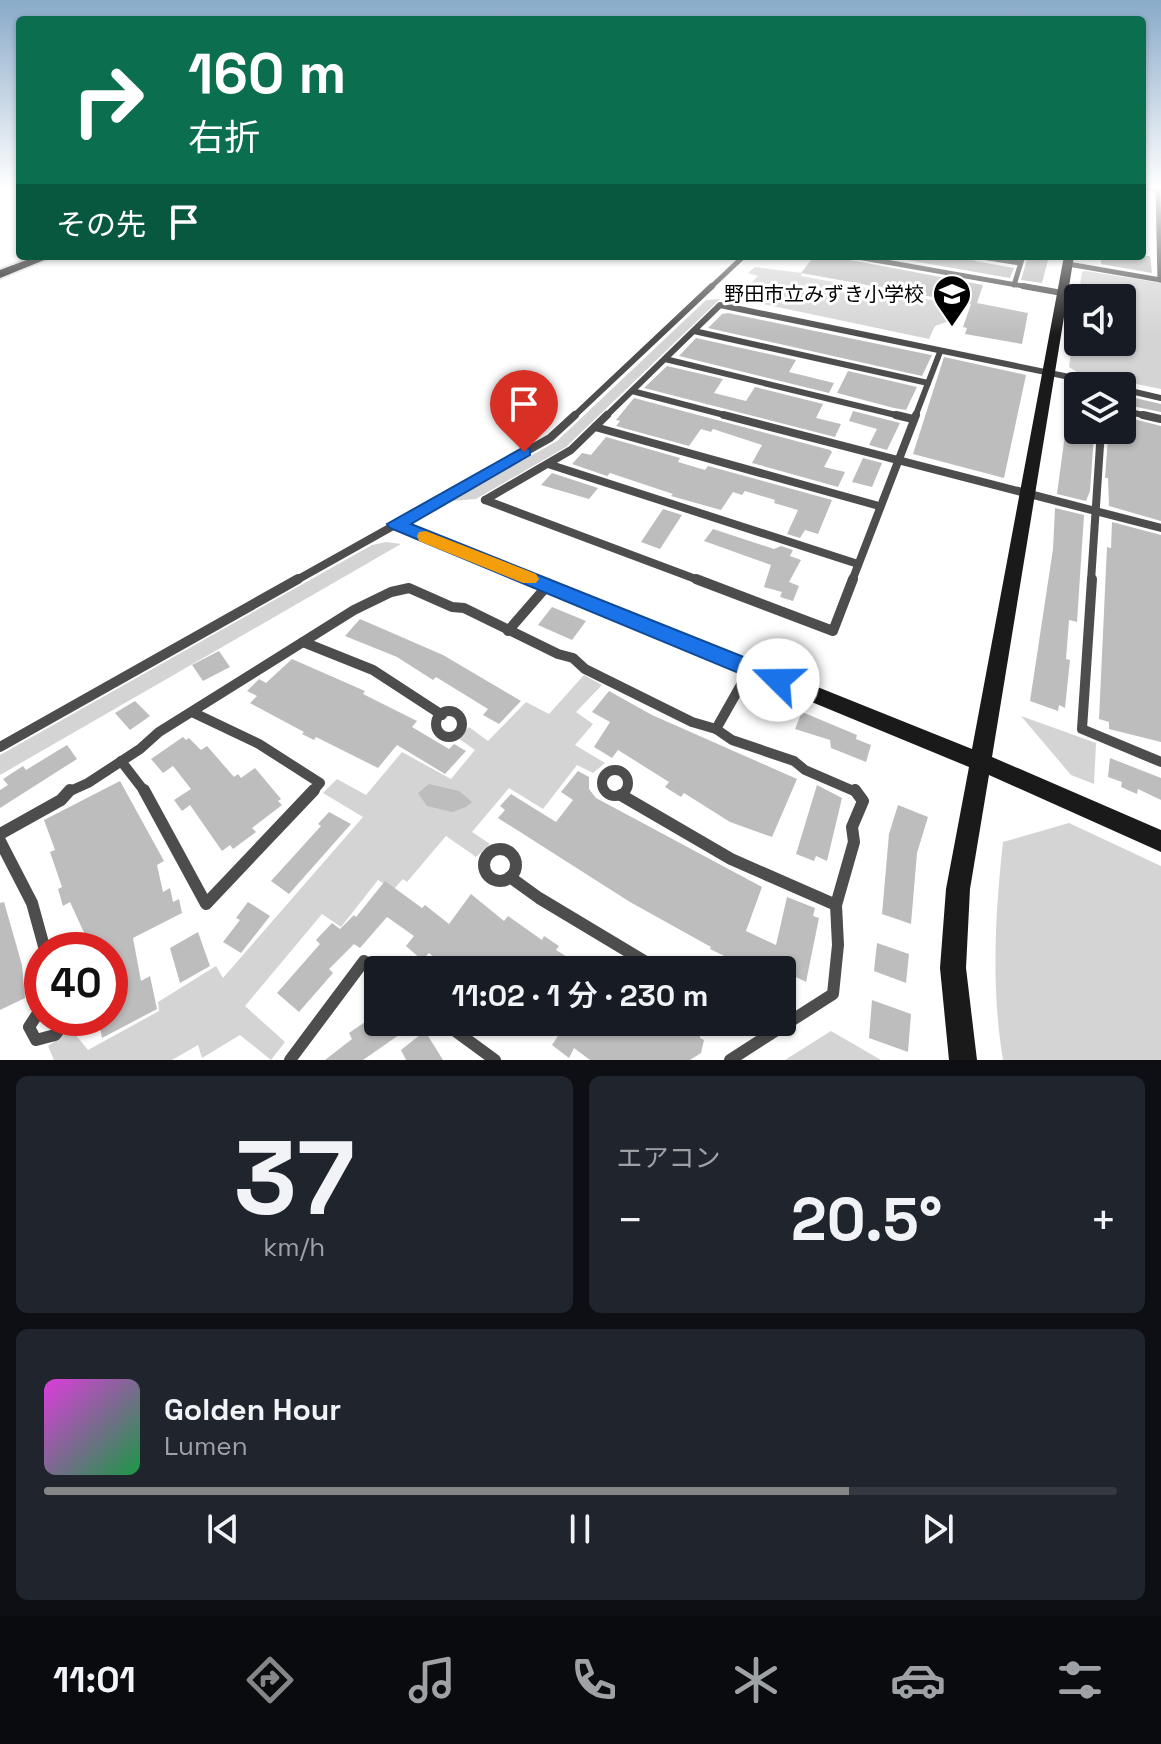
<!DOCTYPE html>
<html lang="ja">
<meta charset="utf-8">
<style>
body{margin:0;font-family:"Space Grotesk","Noto Sans JP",sans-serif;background:#20242c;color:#f1f3f6;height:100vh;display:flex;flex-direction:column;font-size:30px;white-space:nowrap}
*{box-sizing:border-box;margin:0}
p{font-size:26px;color:#9ea1a6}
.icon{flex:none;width:44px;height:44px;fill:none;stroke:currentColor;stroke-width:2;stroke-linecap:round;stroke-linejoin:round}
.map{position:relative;height:1060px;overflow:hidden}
.side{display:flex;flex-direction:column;gap:16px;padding:16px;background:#0d0f14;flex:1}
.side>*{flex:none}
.banner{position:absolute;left:16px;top:16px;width:1130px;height:244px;border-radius:8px;box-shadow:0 2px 6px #0004;background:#0b6e4f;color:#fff;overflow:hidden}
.buttons{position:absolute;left:1064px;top:284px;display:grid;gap:16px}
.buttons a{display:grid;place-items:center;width:72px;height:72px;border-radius:8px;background:#171b24;box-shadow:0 2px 6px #0004;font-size:40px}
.speed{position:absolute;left:24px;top:932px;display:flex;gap:16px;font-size:40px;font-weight:700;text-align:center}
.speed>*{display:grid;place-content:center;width:104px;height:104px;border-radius:50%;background:#171b24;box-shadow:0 2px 6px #0004;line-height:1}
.speed .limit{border:12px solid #d22;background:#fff;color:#111}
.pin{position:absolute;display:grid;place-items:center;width:68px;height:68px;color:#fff;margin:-82px -34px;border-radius:50% 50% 50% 0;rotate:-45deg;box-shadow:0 0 8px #0007}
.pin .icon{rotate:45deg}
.me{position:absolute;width:88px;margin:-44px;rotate:292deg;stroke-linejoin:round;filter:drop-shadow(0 0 6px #0008)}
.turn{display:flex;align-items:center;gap:28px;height:168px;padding:0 40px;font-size:36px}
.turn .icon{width:104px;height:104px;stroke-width:2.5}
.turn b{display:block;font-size:56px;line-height:68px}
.then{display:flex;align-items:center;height:76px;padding:0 40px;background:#0003;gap:16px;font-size:30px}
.big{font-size:60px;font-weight:600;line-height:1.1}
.side .widget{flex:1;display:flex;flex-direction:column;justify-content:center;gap:12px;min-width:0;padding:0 28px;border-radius:12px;background:#20242c}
.side .dial{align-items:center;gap:0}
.dial b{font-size:104px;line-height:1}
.song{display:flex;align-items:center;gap:24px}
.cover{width:96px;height:96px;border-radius:12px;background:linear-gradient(135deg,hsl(300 70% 55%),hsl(140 70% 35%))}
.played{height:8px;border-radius:4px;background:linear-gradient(90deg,#858687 75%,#363941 75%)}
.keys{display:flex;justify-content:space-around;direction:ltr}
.heat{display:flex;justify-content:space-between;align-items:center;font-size:44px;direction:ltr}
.side .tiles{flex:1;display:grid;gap:16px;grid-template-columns:1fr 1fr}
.widget:last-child{grid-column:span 2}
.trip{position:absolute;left:364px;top:956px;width:432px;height:80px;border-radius:8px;background:#171b24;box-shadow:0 2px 6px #0004;font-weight:600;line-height:80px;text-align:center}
.tabs{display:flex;height:128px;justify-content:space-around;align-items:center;background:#090b0e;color:#9ea1a6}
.tabs .icon{width:56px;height:56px}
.tabs .on{color:#858687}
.tabs b{font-size:36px;color:#f1f3f6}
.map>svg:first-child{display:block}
</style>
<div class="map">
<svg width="1161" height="1060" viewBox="0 0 1161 1060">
<rect width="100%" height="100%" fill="#fff"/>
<g fill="#d4d4d4">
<path d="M755,267L802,273L801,276L964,306L958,318L935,326L929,339L758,303L766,292L752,289L755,285L750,284L758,276L748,273Z"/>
<path d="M1086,271L1161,283V389L1077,372L1069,367L1078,300V342H1122V298H1078L1082,272Z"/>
<path d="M720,299L566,447L476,499L452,501L557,441L706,300Z"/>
<path d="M386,542L401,544L0,775V755L372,545Z"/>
<path d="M584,675L602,685L576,712L593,724L575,745L605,763L593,773L577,765L543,809L509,788L472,832L490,844L476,857L446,836L407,882L403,879L393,890L378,880L341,927L322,914L245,1006L285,1042L271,1060L240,1035L202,1058L198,1045L172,1060H54L48,1046L71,1029L88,1050L159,1011L158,1002L216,966L223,978L363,817L323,793L337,779L366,795L402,752L451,779L475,750L458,738L469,727L488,741L526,702L549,714Z"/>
<path d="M1021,716L1096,743L1094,784L1071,775Z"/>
<path d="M1069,823L1161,866V1060H1003C991,988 995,914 1003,842Z"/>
<path d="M831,1031L881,1060H785Z"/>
</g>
<g fill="#bdbdbd">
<path d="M814,256H829L983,285L977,303L1028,313L1022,344L965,334L967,328L963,327L971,304L801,273Z"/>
<path d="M884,256H971L975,261L1014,268L1010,278Z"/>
<path d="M1028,256H1049L1042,283L1021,280Z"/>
<path d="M1101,256H1150L1152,273L1101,264Z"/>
<path d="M728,313L931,355H932L922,376L708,328L722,314Z"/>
<path d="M696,338L796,360L789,372L834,383L829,393L679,356Z"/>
<path d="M944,357L1026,375L1004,478L913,454Z"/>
<path d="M667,366L723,379L714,393L746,401L755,387L823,404L816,418L841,424L835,437L644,388Z"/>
<path d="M848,371L917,387L906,410L894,408L837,393Z"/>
<path d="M1122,395L1161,404V412L1122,404Z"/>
<path d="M634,398L830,450L832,452L824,467L845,472L838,487L752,463L762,445L713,429L711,432L701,429L689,446L616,426L620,421L616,420Z"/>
<path d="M853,411L900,423L887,450L869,445L877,429L849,421Z"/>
<path d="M1122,416L1161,426V521L1109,506L1108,478H1105L1108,438L1112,439V430H1122Z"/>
<path d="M1066,427L1094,435L1090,491L1086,501L1057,494Z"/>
<path d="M606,437L680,458L678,462L705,470L708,466L832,500L818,534L805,530L800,538L787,534L798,510L774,503L775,500L745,491L742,495L733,492L721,510L671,496L673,494L610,473L607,476L572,464L582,453L591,455Z"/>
<path d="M863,458L882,463L872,487L852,482Z"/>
<path d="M552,473L598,488L589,499L541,485Z"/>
<path d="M1055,508L1084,515L1077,622L1069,620L1066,659L1070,660L1065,708L1059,705L1058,711L1030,701L1053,549Z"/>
<path d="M663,509L682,515L660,549L641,542Z"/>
<path d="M1112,522L1161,535V742L1109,729V722L1099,719L1107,547L1111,548Z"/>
<path d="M713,529L774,549L781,546L793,550L790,556L801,560L789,582L799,586L793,601L780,597L782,592L764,587L771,565L704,541Z"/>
<path d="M552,607L586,621L572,640L538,625Z"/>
<path d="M360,619L443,655L521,701L499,724L483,715L488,709L436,677L433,680L397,657L345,636Z"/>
<path d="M219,651L230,667L203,681L192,665Z"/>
<path d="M292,659L365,691L363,694L417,721L412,727L449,749L454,744L466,751L445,774L397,745L378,768L316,737L314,740L302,734L304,732L250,703L257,696L247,691L259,679L266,683Z"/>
<path d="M609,691L652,715L797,779L772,837L730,822L684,793L681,797L665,787L669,782L618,750L612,758L594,747L610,722L592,712Z"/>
<path d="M135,701L150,716L130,730L115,713Z"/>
<path d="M802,712L857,735L856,739L871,745L866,762L831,748L830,740L795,729Z"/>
<path d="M183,737L186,740L189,738L201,750L207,746L234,777L238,774L241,778L255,768L281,799L278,801L282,805L252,828L256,832L233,849L230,845L222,851L190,805L182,811L174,800L191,789L173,766L163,773L151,759Z"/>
<path d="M67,745L77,759L0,808V790L8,785L3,779L23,766L26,770Z"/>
<path d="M1110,758L1161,778V800L1138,789L1137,794L1121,787L1122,782L1108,777Z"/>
<path d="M578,771L589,777V789L596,798L762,887L746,931L776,945L787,897L815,908L813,916L819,918L806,982L782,970H753L710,949L711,947L630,902L498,818L505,810L500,806L511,794L556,822L573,800L561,792Z"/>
<path d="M120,781L164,861L157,865L163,892L170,888L173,902L179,899L182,913L133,938L141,981L150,976L157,1009L102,1038L98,1018H110V950H92L70,902L63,906L58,889L62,887L50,852L55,850L44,820Z"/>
<path d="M429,784L459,791L472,802L466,807L452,812L427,806L418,793Z"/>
<path d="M817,785L842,798L827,861L816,856L814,861L796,854Z"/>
<path d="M898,805L928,817L917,853L911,924L882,914L889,834Z"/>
<path d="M329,812L351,824L289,894L271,881L321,826L318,824Z"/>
<path d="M385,881L422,908L425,905L449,924L471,894L504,921L508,916L542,940L544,936L559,946L556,950L588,970H449L429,953L422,960L406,946L414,936L387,917L360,948L354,944L329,969L333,973L299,1012L277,993L320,944L316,940L332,923L340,929L354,915L356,917Z"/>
<path d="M4,902L22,965L25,998L0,1010V903Z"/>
<path d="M248,902L270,916L241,953L223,942L240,920L236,918Z"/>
<path d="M198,932L210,966L180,983L170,948Z"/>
<path d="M877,943L909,954L906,983L874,971Z"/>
<path d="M872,1000L911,1014L908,1052L869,1038Z"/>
<path d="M378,1013V1022H394L399,1035L363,1060H325L352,1039L349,1033Z"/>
<path d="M538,1022H682L701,1031L700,1038L704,1040L701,1053L690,1060H590L574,1048L569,1058L552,1045L558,1036Z"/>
<path d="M425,1031L443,1060H406L401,1050Z"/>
</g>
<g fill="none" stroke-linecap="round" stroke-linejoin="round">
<g stroke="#dbdbdb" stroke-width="4">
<path id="primary" d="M37,256H54L0,278V270Z"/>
</g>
<g stroke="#4d4d4d" stroke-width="5">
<path d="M1158,190L1160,280"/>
<path d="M852,256L1034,288"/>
<path d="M976,256L1020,263"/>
<path d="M1068,264L1161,280"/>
<path d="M1014,285L1023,256"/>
<path d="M710,288L744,256"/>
</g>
<g stroke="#4d4d4d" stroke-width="6">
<path d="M1023,286L1062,293"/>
<path d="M694,331L928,383"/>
<path d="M665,359L904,417"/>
<path d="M1122,389L1161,398"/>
<path d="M632,391L732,417"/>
<path d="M1122,410L1151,417"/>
<path d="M573,417L712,286"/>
<path d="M605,417L720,305L1113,386"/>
<path d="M915,417L940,352"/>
</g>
<g stroke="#4d4d4d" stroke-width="8">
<path d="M724,415L1161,528"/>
<path d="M896,415L913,419"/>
<path d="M1143,415L1161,419"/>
<path d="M595,427L879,506"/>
<path d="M548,464L858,564"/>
<path d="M485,500L571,450L607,415"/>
<path d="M485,500L701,581"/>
<path d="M295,581L550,438L575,415"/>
<path d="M852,581L916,415"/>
<path d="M1091,581L1101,430"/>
</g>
<g stroke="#4d4d4d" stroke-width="10">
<path d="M696,579L833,631L853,579"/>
<path d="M1092,579L1082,729L1161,762"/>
<path d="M508,631L547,586"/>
<path d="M303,642L373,670L442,715"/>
<circle cx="449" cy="724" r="13"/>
<path d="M194,713L259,744L320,783L312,792"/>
<path d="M716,729L750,669"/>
<path d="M0,747L298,579"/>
<path d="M121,761L145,792"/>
<circle cx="615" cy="783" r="13"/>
<path d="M68,792L88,783L140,749L159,732L354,610L391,592L409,588L452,607L464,608L558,654L573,658L585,669L692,722L716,729L732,740L794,761L805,770L856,792"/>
</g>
<g stroke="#4d4d4d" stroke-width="12">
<path d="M144,790L206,904L314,790"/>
<path d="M621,795L731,859L836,905"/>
<path d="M0,834L61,800L70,790"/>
<path d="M0,841L32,903L45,950"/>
<circle cx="500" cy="865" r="16"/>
<path d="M510,877L539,898L659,970"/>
<path d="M42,1007L29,1027L36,1040L55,1035L68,1018"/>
<path d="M443,1022L495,1060"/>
<path d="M750,1022L770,1034"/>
<path d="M290,1060L364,961L378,974"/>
<path d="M730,1060L833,994L838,945L836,905L854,842L852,827L863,801L855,790"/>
</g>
<g fill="#1a1a1a" fill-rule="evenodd">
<path d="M1142,187L1161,188V192L1142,190Z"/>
<path d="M1064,256H1074L992,757L1161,830V852L989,775L970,889L966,968L977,1060H949L940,968L946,889L969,767L390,528L388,524L396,519L402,520L972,749Z"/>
</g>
<use href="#primary" fill="#000" fill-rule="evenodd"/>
</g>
<linearGradient id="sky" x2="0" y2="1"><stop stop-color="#89aac9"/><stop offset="0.56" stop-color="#fff"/><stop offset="1" stop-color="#fff" stop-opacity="0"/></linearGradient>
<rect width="1161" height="335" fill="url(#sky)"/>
<path fill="#1a73e8" stroke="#114b97" stroke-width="2" d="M524,447L530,449V455L411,524L786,674L789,680L786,686L778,689L770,686L390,528L387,524Z"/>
<path fill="#f59e0b" d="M426,531L536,574L539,579L536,583H523L419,541L417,536L419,532Z"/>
<defs>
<g id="school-pin" transform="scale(2)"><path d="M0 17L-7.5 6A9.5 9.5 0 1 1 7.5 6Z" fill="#000" stroke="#fff"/><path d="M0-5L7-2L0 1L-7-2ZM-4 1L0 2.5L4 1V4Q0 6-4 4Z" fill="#fff"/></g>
</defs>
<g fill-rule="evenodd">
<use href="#school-pin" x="952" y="294"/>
</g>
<g text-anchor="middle" stroke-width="6" stroke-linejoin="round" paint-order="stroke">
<g font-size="20" fill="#000" stroke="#fff" text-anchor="end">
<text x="924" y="301">野田市立みずき小学校</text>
</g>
</g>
</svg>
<div class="buttons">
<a><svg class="icon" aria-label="sound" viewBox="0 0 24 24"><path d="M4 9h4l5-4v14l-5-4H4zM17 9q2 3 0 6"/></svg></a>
<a><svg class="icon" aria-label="layers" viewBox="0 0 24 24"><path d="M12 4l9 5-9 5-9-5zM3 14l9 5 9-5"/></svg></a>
</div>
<div class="speed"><div class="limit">40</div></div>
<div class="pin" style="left:524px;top:452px;background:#d93025"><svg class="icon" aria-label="arrive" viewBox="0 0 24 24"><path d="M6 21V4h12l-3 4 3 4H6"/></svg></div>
<svg class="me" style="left:778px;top:680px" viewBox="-20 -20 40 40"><circle r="19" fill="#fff"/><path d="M0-13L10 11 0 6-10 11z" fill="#1a73e8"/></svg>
<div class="trip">11:02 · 1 分 · 230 m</div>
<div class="banner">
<div class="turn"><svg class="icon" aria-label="right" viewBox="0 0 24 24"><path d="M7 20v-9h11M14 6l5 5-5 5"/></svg><div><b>160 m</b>右折</div></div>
<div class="then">その先<svg class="icon" aria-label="arrive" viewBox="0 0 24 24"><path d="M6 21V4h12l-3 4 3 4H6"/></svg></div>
</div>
</div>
<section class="side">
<div class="tiles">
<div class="widget dial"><b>37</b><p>km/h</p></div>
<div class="widget"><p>エアコン</p>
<div class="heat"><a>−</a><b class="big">20.5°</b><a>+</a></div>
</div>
<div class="widget">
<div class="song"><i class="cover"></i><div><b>Golden Hour</b><p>Lumen</p></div></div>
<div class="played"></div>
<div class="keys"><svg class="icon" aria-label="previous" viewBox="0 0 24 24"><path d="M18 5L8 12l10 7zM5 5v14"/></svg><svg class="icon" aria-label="pause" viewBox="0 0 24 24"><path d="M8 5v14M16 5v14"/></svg><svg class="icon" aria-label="next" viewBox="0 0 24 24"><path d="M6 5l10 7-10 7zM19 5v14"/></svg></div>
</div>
</div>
</section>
<nav class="tabs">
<b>11:01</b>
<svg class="icon on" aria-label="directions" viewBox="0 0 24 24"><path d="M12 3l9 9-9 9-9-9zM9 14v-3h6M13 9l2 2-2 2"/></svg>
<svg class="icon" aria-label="music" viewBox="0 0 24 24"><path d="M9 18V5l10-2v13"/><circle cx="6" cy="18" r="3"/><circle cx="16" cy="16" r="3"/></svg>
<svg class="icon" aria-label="phone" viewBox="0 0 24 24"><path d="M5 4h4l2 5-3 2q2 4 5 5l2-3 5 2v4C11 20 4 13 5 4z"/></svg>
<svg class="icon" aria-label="climate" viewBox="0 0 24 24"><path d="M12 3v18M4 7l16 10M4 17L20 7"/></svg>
<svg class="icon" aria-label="car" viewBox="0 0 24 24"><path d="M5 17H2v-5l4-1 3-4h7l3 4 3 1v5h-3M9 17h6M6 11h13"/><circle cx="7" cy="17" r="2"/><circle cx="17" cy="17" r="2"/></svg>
<svg class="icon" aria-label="filters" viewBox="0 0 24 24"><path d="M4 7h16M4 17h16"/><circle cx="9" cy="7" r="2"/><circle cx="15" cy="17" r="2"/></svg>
</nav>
